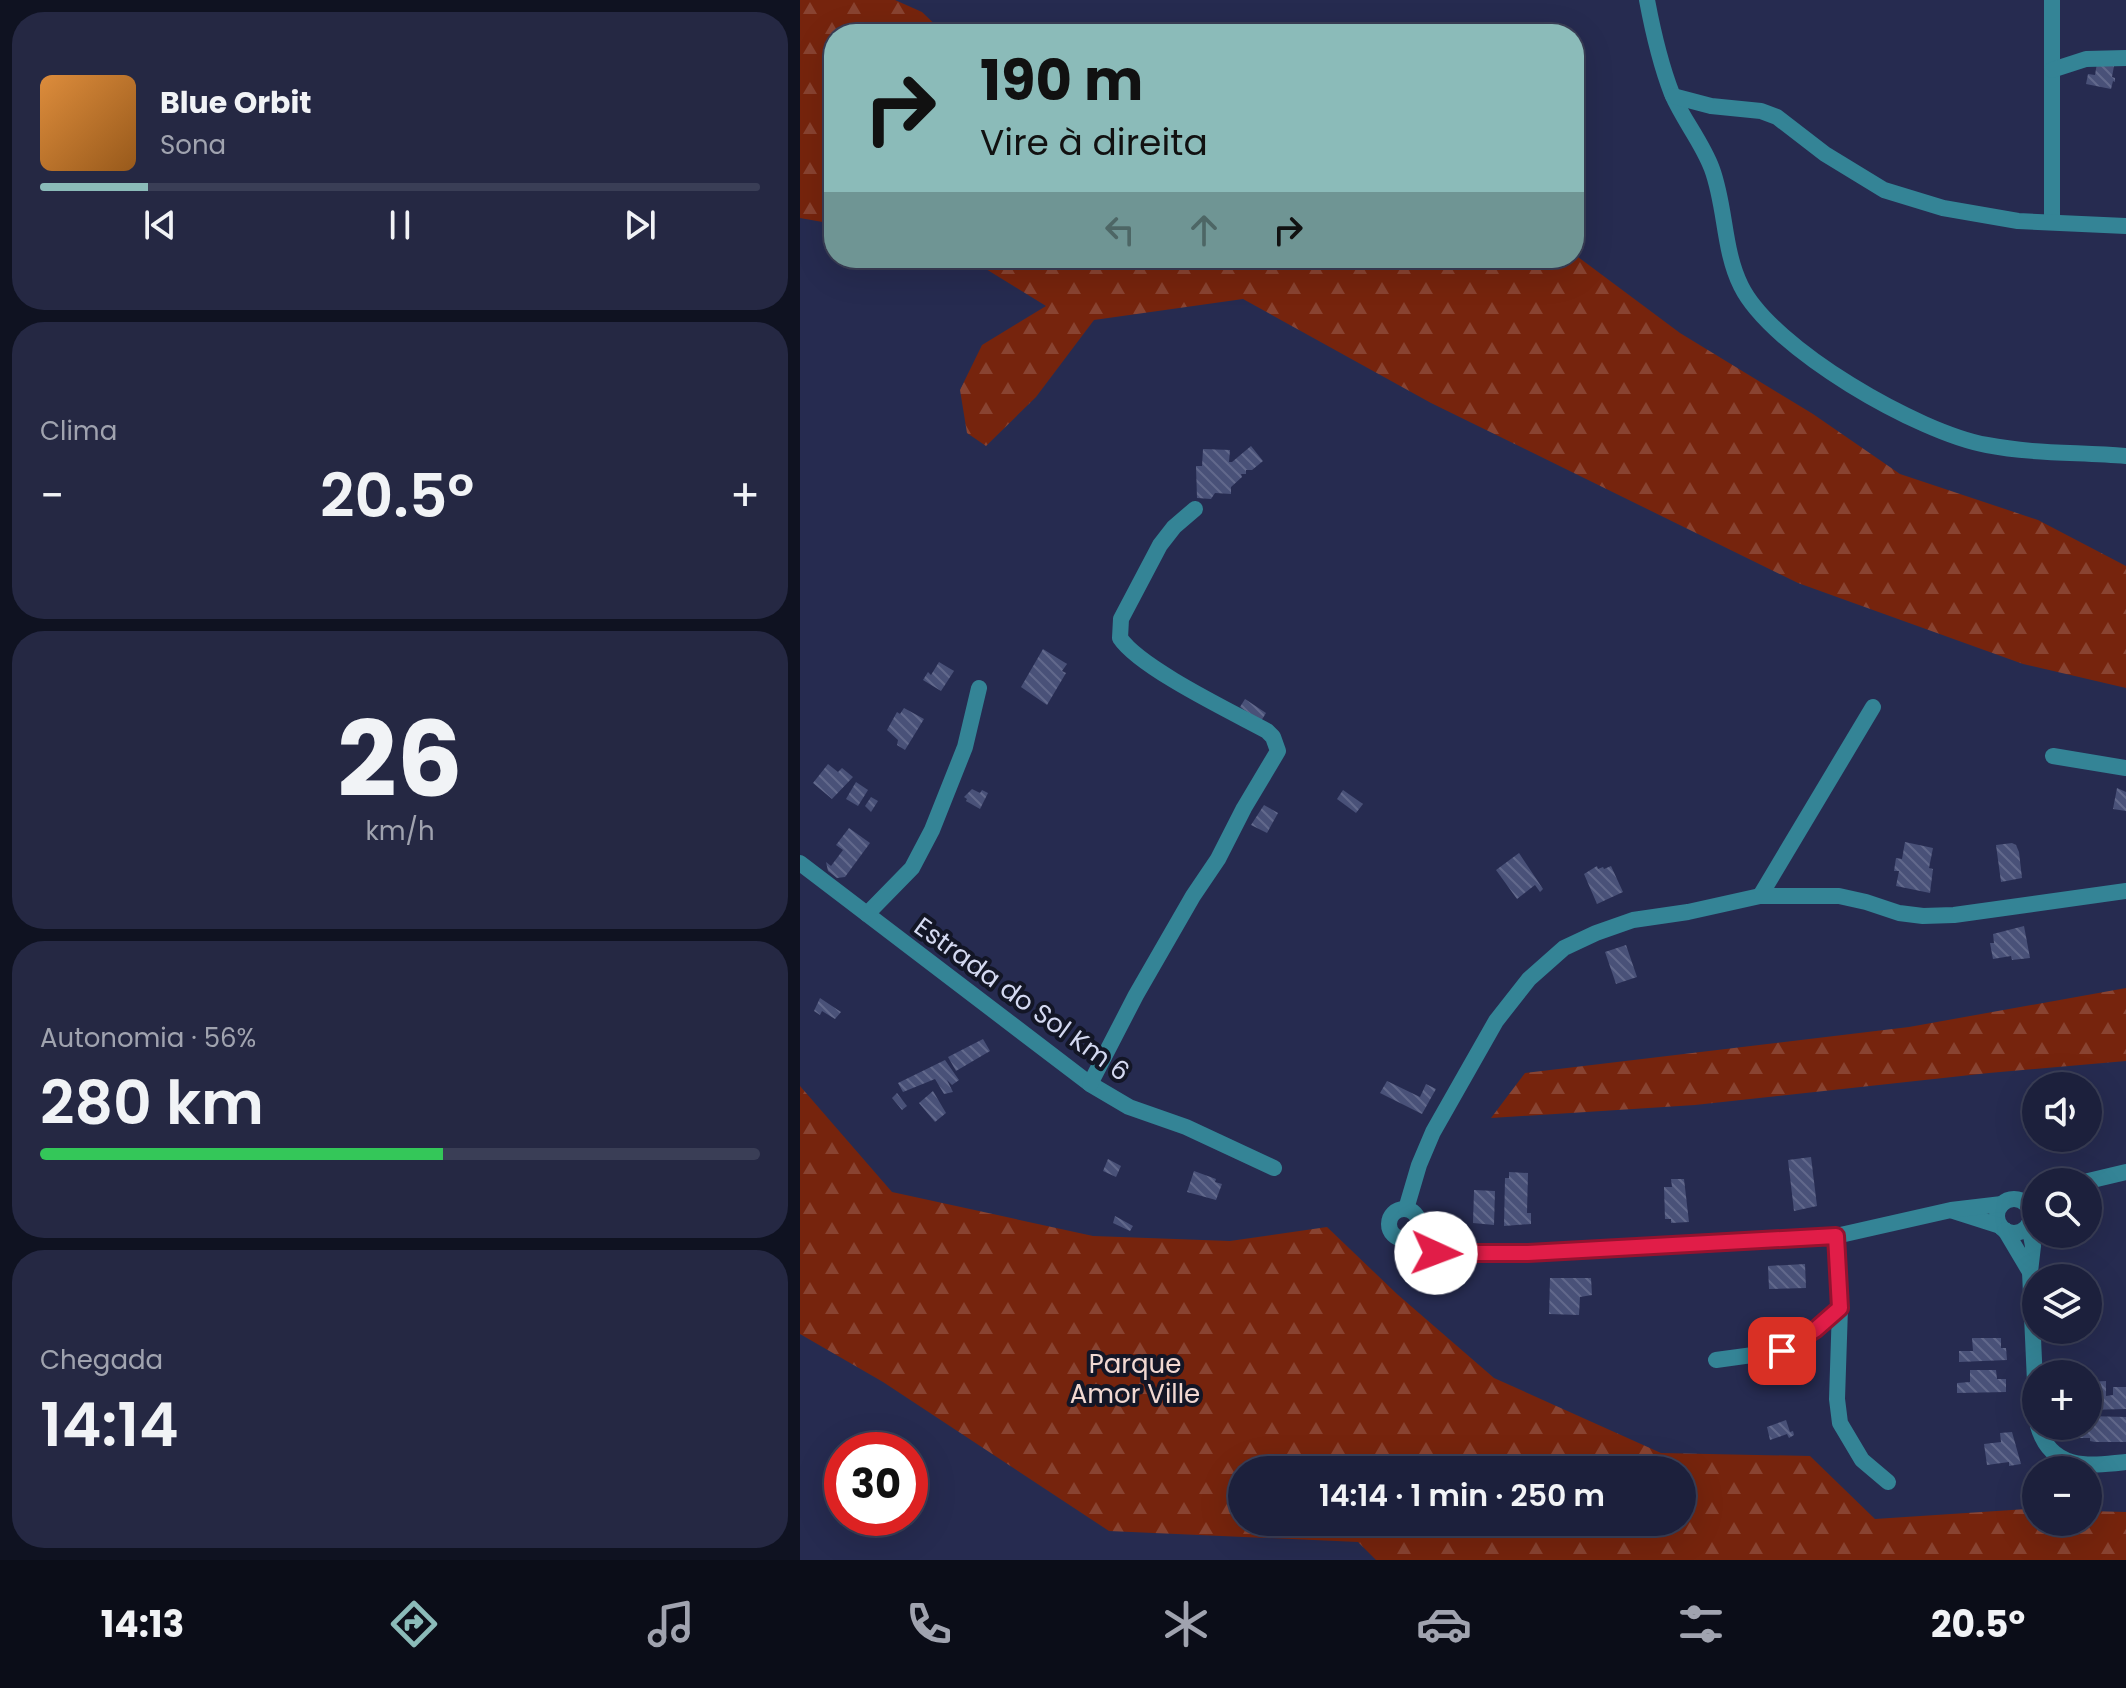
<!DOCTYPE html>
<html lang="pt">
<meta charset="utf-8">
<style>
body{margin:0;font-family:Poppins,sans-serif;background:#252843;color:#f1f3f6;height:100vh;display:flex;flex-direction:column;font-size:30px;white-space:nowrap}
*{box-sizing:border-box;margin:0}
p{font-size:26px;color:#a0a3af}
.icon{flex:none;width:44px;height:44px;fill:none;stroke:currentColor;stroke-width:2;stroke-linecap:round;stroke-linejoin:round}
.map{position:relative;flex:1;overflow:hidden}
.panel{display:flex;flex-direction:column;gap:12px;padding:12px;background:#0f1221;width:800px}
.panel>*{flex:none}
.hud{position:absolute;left:24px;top:24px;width:760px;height:244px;border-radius:32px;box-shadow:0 8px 32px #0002,0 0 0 2px #3a3e56;background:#8bbbb9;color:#111;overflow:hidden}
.tools{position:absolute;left:1222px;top:1072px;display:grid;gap:16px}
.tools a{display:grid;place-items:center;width:80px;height:80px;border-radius:50%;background:#1c203c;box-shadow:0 8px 32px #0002,0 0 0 2px #3a3e56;font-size:40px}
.speed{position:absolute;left:24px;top:1432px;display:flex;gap:16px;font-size:40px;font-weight:700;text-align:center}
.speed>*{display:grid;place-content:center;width:104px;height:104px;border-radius:50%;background:#1c203c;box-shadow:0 8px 32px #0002,0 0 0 2px #3a3e56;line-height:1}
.speed .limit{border:12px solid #d22;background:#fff;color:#111}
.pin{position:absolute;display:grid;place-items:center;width:68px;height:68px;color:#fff;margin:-34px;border-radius:16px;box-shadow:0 4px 12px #0006}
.me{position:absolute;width:88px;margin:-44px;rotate:92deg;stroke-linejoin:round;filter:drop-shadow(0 0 6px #0008)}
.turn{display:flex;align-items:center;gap:28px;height:168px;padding:0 24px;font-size:36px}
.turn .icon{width:104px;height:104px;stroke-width:2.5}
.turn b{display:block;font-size:56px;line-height:68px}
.lanes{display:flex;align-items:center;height:76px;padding:0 24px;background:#0003;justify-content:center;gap:40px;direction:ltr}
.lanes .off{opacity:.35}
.big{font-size:60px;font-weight:600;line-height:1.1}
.panel .widget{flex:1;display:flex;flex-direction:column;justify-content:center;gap:12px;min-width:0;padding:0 28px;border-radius:32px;background:#252843}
.panel .dial{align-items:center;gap:0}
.dial b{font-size:104px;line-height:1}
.song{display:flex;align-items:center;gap:24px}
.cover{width:96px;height:96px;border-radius:12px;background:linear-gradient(135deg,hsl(30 70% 55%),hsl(30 70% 35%))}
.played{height:8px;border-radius:4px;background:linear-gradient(90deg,#8bbbb9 15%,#3a3e56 15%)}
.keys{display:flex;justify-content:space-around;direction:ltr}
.heat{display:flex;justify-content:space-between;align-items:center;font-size:44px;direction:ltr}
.charge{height:12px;border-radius:6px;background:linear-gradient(90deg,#34c759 56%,#3a3e56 0)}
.trip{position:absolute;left:428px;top:1456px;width:468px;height:80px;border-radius:40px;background:#1c203c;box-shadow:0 8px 32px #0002,0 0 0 2px #3a3e56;font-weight:600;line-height:80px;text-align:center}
.menu{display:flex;height:128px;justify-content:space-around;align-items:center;background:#0b0d18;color:#a0a3af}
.menu .icon{width:56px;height:56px}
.menu .selected{color:#8bbbb9}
.menu b{font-size:36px;color:#f1f3f6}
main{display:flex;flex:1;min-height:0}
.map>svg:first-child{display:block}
</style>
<main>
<section class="panel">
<div class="widget">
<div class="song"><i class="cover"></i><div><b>Blue Orbit</b><p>Sona</p></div></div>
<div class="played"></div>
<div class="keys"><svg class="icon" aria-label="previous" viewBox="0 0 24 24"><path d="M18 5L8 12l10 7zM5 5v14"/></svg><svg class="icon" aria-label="pause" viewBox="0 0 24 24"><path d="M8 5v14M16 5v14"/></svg><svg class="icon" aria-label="next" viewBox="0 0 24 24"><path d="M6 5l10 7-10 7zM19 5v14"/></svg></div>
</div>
<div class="widget"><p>Clima</p>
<div class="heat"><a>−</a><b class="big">20.5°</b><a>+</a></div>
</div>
<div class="widget dial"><b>26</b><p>km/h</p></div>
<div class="widget"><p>Autonomia · 56%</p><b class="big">280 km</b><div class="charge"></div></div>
<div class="widget"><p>Chegada</p><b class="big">14:14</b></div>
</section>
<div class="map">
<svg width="1326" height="1560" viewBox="0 0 1326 1560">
<defs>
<pattern id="forest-firs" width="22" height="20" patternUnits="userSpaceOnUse" patternTransform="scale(2)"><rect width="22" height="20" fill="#76240d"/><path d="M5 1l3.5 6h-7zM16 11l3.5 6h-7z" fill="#894331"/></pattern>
<pattern id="building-back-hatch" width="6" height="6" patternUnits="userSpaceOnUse" patternTransform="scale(2)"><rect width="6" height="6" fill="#495178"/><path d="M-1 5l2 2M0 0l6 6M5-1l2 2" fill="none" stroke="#62698c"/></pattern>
</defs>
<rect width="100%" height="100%" fill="#262b50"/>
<g fill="url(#forest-firs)" fill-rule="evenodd">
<path d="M0,0H95L122,12L145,34H34V224L0,218Z"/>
<path d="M774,254L880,333L1013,414L1100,474L1238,520L1326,566V688L1223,664L998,583L631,403L443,299L294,320L236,397L186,446L167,433L160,390L182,345L246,306L168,258H774Z"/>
<path d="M1326,988V1061L1189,1073L895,1105L691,1118L725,1073L1109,1027Z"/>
<path d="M0,1086L92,1192L293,1236L430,1241L527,1227L597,1294L694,1378L861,1453L1010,1456L1075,1519L1227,1509L1236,1510V1522H1288V1511L1326,1512V1560H576L558,1542L309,1531L83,1382L0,1334ZM442,1470H882V1522H442Z"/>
</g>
<g fill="url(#building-back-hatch)">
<path d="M1297,63L1314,66L1312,77L1315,78V82L1313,81L1311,89L1286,84L1288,74L1295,75Z"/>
<path d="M451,446L463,461L452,470H446V474H441L442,477L431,487V494L415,493L411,499L397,498L396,466H402L403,449L430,450L429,462H432Z"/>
<path d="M243,649L267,664L262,671L266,673L247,705L221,687Z"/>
<path d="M139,662L154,671L141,691L123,680L128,672L131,675Z"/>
<path d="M445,699L466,713L461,721L440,707Z"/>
<path d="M104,708L124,719L105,750L97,745L98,740L87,730L97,712L100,714Z"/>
<path d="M28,764L38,772L42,768L53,777L32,799L13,783Z"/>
<path d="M56,782L68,790L58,806L46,799Z"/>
<path d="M1317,788L1326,792V811L1313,809Z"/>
<path d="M172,789L180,793L182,790L188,793L180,809L166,801L167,799L164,797Z"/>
<path d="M543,790L563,804L556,813L537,799Z"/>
<path d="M71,797L78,801L71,812L65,806Z"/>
<path d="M464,805L478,813L467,833L451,825Z"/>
<path d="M49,828L70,843L45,877L37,878L28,871L26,862L31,866L43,850L36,845Z"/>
<path d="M1105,842L1133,848L1129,868L1133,869L1130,893L1096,886L1099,871H1094L1096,858L1102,859Z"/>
<path d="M1212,843L1216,845L1219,852L1222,878L1201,882L1196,845Z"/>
<path d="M719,853L743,889L740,892L735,885L717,899L696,870Z"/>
<path d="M797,866L798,869L803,867L804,869L811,866L823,892L797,904L784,874Z"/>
<path d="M1224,926L1230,958L1212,960L1211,956L1193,959L1190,943H1194L1193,934Z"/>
<path d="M826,945L837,977L816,984L805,952Z"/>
<path d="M20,998L41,1012L35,1019L22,1011L20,1015L14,1011Z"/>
<path d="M183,1039L190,1051L156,1071L148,1057Z"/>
<path d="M145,1060L159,1080L152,1085L147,1080L153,1092L144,1094L135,1079L103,1092L98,1083Z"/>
<path d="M587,1081L620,1097L626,1084L636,1089L622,1114L580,1093Z"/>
<path d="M133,1091L146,1113L135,1122L119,1103Z"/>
<path d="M97,1093L107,1106L102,1110L92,1098Z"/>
<path d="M1011,1157L1017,1206L994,1211L988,1160Z"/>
<path d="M308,1159L321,1166L316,1177L303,1171Z"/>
<path d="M394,1171L416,1179L415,1182L422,1184L416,1200L387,1192Z"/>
<path d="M709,1172L728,1173L727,1213H731V1224L704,1226L705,1178H709Z"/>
<path d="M871,1179H884L889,1222L871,1223V1219H865L864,1187H872Z"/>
<path d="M674,1190L695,1191L694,1225L673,1223Z"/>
<path d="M315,1216L333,1226L330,1231L313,1223Z"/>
<path d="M1005,1264L1006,1288L969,1289L968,1266Z"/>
<path d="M1278,1273V1275H1284L1285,1278H1255V1274Z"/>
<path d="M750,1278H791L792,1295L780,1297L779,1315L749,1314Z"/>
<path d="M1172,1338H1201V1348H1206L1207,1360L1159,1362V1351H1173Z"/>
<path d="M1170,1370H1196L1197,1379H1206V1392L1157,1393V1383L1170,1382Z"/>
<path d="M1306,1381V1396L1313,1395V1387H1326V1409L1288,1410V1382Z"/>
<path d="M1288,1416L1326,1417V1442H1295L1290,1441V1438H1277V1435H1268V1426H1288Z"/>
<path d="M986,1420L990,1432L993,1431L994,1435L989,1438L987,1434L970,1440L967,1427Z"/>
<path d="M1212,1432L1221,1464L1209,1466V1462L1187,1465L1184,1444L1201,1442L1200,1433Z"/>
</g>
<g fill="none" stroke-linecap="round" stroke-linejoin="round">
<g stroke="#348496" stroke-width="16">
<path d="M847,0C853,32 860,63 872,94C883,120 902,142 912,169C926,207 923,250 941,286C972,349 1119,433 1187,445C1233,454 1279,452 1326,456"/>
<path d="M1252,0V222"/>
<path d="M1252,70L1286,59L1326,58"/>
<path d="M873,96L911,106L961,111L977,117L1025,154L1084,190L1143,208L1218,221L1326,226"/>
<path d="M1253,756L1326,768"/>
<path d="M0,863L290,1084L329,1107L386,1127L474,1168"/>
<path d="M960,896L1073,707"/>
<path d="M67,914L112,868L132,830L165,747L179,688"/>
<path d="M290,1084L336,995L393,896L418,859L444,808L478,751L473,737L467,731C432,712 340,668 320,638L321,619L360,545L374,527L395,509"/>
<path d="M1284,1182L1326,1172"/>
<circle cx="1214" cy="1216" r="17"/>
<circle cx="604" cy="1224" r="15"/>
<path d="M606,1209L619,1165L633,1132L696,1021L729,979L764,948L796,933L833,920L888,912L960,896H1039L1066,902L1099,913L1123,916L1154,915L1326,891"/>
<path d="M1153,1211L1200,1226"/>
<path d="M619,1222L666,1255"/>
<path d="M1229,1225L1233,1246L1230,1272L1236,1404"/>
<path d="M1205,1230L1230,1272"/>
<path d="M1036,1236L1040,1308L1037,1399L1040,1423L1062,1460L1088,1482"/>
<path d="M602,1239L625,1250L649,1255L914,1244L1036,1236L1151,1210L1202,1204"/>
<path d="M916,1360L982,1351L1016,1329L1040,1308"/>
<path d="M1238,1426C1251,1471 1289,1466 1326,1462"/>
</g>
</g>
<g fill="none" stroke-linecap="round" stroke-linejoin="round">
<g stroke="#92132f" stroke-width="20">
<path id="route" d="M636,1253H728L1036,1236L1040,1308L1016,1329L982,1351"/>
</g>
<use href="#route" stroke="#e11d48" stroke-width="14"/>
</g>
<g text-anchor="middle" stroke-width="8" stroke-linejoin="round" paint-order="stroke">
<g font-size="26" fill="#d4d9f1" stroke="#131626">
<text transform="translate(222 999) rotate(36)" y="9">Estrada do Sol Km 6</text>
</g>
<g font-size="26" fill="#f1d8d1" stroke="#131626">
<text x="335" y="1373">Parque<tspan x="335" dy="30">Amor Ville</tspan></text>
</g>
</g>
</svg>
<div class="tools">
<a><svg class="icon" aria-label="sound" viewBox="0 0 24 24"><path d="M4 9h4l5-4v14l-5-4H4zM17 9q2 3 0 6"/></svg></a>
<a><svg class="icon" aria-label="search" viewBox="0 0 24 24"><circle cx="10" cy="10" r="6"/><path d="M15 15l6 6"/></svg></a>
<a><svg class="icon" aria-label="layers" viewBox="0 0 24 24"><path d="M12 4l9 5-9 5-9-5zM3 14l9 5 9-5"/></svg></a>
<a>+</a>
<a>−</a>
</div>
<div class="speed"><div class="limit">30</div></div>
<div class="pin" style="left:982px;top:1351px;background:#d93025"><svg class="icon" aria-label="arrive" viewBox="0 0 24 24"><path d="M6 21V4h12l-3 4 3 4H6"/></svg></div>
<svg class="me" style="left:636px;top:1253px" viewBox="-20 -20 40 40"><circle r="19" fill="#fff"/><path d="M0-13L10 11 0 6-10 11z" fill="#e11d48"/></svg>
<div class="trip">14:14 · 1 min · 250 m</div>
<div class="hud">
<div class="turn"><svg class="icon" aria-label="right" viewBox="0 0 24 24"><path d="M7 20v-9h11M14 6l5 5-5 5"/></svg><div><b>190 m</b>Vire à direita</div></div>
<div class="lanes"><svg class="icon off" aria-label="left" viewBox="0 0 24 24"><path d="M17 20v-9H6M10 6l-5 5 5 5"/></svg><svg class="icon off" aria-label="ahead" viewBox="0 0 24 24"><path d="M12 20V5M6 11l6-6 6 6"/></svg><svg class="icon" aria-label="right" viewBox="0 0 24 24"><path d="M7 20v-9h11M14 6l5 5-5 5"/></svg></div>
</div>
</div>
</main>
<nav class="menu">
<b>14:13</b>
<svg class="icon selected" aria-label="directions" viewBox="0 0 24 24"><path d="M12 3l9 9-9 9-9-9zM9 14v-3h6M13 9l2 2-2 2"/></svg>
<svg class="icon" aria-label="music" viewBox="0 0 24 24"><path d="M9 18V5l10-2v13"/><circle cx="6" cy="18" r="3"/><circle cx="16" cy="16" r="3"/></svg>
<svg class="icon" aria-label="phone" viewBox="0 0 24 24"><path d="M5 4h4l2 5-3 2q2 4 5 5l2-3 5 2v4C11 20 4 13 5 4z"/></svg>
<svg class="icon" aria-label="climate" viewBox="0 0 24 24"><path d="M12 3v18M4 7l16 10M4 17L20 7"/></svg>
<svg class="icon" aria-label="car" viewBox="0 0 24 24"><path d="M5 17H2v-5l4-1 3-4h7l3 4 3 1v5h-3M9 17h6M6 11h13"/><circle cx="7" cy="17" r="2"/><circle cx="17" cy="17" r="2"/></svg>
<svg class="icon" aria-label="filters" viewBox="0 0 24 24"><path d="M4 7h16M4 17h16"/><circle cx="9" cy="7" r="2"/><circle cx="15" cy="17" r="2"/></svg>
<b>20.5°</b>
</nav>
